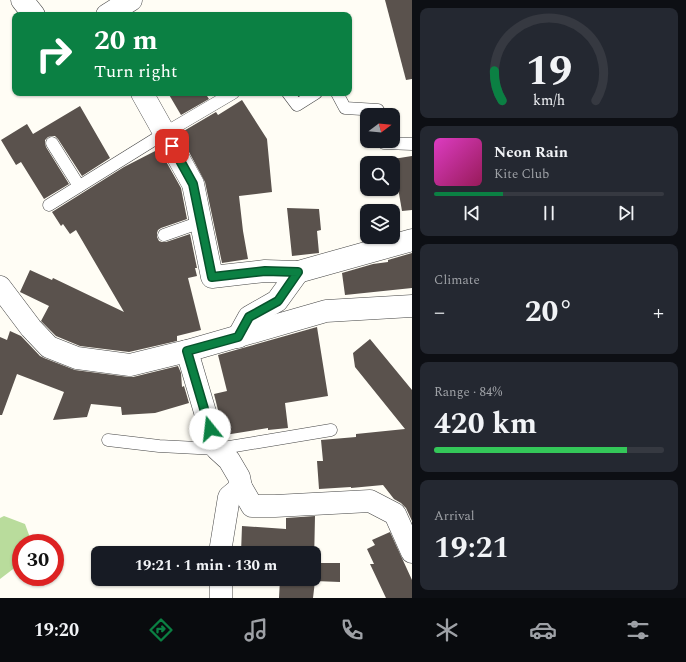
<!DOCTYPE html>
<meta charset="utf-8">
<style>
body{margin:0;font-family:Spectral,serif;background:#242831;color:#f1f3f6;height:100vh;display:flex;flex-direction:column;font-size:15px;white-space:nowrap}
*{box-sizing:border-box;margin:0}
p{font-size:13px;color:#9ea1a6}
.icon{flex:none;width:22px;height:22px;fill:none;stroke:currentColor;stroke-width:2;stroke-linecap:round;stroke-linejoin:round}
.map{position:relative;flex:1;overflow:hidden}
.panel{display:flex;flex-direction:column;gap:8px;padding:8px;background:#0d0f14;width:274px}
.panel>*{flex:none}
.banner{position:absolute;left:12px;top:12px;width:340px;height:84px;border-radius:8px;box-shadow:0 1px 3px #0004;background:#0b8043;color:#fff;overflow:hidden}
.needle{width:26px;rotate:74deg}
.buttons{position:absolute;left:360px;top:108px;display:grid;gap:8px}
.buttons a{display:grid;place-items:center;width:40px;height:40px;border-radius:8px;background:#171b24;box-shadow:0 1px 3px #0004;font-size:20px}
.speed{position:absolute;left:12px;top:534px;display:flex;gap:8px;font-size:20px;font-weight:700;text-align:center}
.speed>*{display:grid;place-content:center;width:52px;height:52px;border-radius:50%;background:#171b24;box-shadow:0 1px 3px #0004;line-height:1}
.speed .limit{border:6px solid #d22;background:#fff;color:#111}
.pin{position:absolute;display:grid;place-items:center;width:34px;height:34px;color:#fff;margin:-17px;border-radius:8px;box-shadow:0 2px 6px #0006}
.me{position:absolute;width:44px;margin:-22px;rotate:344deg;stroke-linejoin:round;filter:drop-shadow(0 0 3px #0008)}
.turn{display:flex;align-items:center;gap:14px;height:84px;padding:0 16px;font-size:18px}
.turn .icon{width:52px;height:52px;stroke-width:2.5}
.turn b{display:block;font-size:28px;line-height:34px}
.big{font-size:30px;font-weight:700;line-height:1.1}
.panel .tile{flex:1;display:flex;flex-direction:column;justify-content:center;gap:6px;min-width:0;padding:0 14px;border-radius:8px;background:#242831}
.panel .dial{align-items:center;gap:0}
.dial svg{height:104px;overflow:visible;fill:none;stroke:#363941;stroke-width:7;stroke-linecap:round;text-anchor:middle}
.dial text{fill:#f1f3f6;stroke:none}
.song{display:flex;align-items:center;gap:12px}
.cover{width:48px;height:48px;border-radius:6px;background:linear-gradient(135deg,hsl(310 70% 55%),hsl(330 70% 35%))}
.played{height:4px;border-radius:2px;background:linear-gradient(90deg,#0b8043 30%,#363941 30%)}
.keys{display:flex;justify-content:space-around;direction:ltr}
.heat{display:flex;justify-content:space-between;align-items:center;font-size:22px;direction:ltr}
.charge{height:6px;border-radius:3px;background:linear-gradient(90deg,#34c759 84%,#363941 0)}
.trip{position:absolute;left:91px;top:546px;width:230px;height:40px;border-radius:8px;background:#171b24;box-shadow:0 1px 3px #0004;font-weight:700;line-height:40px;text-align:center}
.menu{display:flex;height:64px;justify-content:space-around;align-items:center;background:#090b0e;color:#9ea1a6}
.menu .icon{width:28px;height:28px}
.menu .current{color:#0b8043}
.menu b{font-size:18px;color:#f1f3f6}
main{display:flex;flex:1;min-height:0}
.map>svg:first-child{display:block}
</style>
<main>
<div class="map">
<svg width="412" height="598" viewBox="0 0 412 598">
<rect width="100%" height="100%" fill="#fffdf5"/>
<path fill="#b9dc9c" d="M4,516L25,524L32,543H21V563L0,579V518Z"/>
<g fill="#5a524d">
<path d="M385,0H412V79L406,80Z"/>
<path d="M168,93H205L209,99L181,115Z"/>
<path d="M242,100L267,139L272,192L239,196L243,231L248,259L222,263L205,182L181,137L184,136L182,132L216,112L218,115Z"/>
<path d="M80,106L110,158L82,176L58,139L55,136H52L48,137L45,140V143L46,147L69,184L44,199L21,162L16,165L1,140L27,124L33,134Z"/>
<path d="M159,149L181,188L187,219L161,228L158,230L157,233V237L159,241L162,242H166L190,234L197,268H195L197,276L188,278L201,330L177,336V341L129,352L80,346L56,336L41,321L49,306L20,292L30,270L52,280L53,278L124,312L76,230L70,234L63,224L61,226L52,212L124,167Z"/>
<path d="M412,156V210L402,211L393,159Z"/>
<path d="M287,208L319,209L321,230L317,231L319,253L292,256Z"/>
<path d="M412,253V288L345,295L342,273L373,264L388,262V260Z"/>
<path d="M317,327L328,396L285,403L288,428L268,430V428L225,435L220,418L214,394L227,391L218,355Z"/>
<path d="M10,331L21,336L40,356L44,358L75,370L129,377H133L178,366L181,373L182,387L184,386L189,403L155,413L122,415L121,407L91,404L87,417L53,420L64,392L17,374L2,415H0V337L7,340Z"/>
<path d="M370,339L412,390V521L406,508L401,503L394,499L383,485L351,488V487L319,489L317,461H323L321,440L356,437V434L405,429L355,367L353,353Z"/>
<path d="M315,516L314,563H340V582L315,581L313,598H279L280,579H314V553H241L242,526L286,529V518Z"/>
<path d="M390,532L412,580V598H386L370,564H374L367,549L375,545L372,540Z"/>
</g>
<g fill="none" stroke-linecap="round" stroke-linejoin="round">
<g stroke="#444" stroke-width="13">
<g id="lane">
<path d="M288,93L297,105L316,93"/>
<path d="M337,93L345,108L378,110V115"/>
<path d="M383,141L384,143L412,144"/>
<path d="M52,143L79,186"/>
<path d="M49,205L165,133L233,93"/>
<path d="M164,235L201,222"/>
<path d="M108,440L159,446L217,449L331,430"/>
</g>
</g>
<g stroke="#444" stroke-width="23">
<g id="street">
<path d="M22,0L34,15"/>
<path d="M107,15L131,0"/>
<path d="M142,93L193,184L212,277L265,271L298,272L412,240"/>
<path d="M0,287L31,328L49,347L77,358L130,365L187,351L326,311L412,306"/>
<path d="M238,337L249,317L277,301L298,272"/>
<path d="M187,351L210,429L217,449L229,460L239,477L241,487L229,497L221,546V553"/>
<path d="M241,487L252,506H275L370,501L395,514L412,552"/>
<path d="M221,598V579"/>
</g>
</g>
<use href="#lane" stroke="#fff" stroke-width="12"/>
<use href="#street" stroke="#fff" stroke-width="22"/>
</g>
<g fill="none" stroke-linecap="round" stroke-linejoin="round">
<g stroke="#07532c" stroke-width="10">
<path id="route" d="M172,146L193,184L212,277L265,271L298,272L278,301L249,317L238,337L187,351L210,429"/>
</g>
<use href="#route" stroke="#0b8043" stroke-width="7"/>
</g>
</svg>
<div class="buttons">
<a><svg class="needle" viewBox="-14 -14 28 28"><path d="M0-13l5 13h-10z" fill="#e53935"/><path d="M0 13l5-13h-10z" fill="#9ea1a6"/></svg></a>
<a><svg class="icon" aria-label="search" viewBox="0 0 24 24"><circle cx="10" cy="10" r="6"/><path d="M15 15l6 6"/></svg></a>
<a><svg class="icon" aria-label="layers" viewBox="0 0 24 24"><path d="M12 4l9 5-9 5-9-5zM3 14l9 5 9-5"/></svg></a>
</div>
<div class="speed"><div class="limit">30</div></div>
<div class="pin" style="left:172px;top:146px;background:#d93025"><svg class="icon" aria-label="arrive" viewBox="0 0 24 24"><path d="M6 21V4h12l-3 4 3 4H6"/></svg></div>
<svg class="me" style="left:210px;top:429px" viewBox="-20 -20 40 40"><circle r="19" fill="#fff"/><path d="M0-13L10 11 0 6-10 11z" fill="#0b8043"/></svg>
<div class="trip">19:21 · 1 min · 130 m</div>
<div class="banner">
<div class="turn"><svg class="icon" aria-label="right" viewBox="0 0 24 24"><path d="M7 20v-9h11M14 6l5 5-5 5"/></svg><div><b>20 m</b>Turn right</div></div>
</div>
</div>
<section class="panel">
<div class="tile dial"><svg viewBox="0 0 100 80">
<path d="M14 69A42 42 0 1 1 86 69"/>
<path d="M14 69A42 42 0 0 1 8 46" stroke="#0b8043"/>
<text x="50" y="56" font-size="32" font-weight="700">19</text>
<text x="50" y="72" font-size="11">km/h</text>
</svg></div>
<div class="tile">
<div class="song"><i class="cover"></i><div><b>Neon Rain</b><p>Kite Club</p></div></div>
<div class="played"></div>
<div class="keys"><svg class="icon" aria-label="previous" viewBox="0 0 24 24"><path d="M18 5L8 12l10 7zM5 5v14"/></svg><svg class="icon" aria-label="pause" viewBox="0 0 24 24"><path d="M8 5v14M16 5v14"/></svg><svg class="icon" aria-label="next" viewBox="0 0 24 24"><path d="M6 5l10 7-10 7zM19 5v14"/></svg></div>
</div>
<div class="tile"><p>Climate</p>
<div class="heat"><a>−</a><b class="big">20°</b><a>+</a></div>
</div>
<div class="tile"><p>Range · 84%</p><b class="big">420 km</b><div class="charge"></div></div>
<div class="tile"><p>Arrival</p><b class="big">19:21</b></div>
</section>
</main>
<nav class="menu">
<b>19:20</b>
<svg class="icon current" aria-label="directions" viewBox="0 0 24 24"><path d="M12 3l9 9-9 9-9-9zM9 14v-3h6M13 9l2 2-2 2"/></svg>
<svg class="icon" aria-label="music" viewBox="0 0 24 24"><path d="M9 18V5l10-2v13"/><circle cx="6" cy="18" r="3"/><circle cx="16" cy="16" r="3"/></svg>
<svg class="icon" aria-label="phone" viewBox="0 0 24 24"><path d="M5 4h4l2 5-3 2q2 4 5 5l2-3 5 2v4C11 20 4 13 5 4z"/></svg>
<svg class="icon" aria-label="climate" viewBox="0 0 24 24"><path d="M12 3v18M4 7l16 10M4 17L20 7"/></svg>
<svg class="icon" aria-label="car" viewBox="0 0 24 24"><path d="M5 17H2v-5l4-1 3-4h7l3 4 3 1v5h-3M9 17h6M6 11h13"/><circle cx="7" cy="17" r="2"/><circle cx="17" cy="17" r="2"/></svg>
<svg class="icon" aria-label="filters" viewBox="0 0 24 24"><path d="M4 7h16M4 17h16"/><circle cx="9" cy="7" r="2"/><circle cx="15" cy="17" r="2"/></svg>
</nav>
